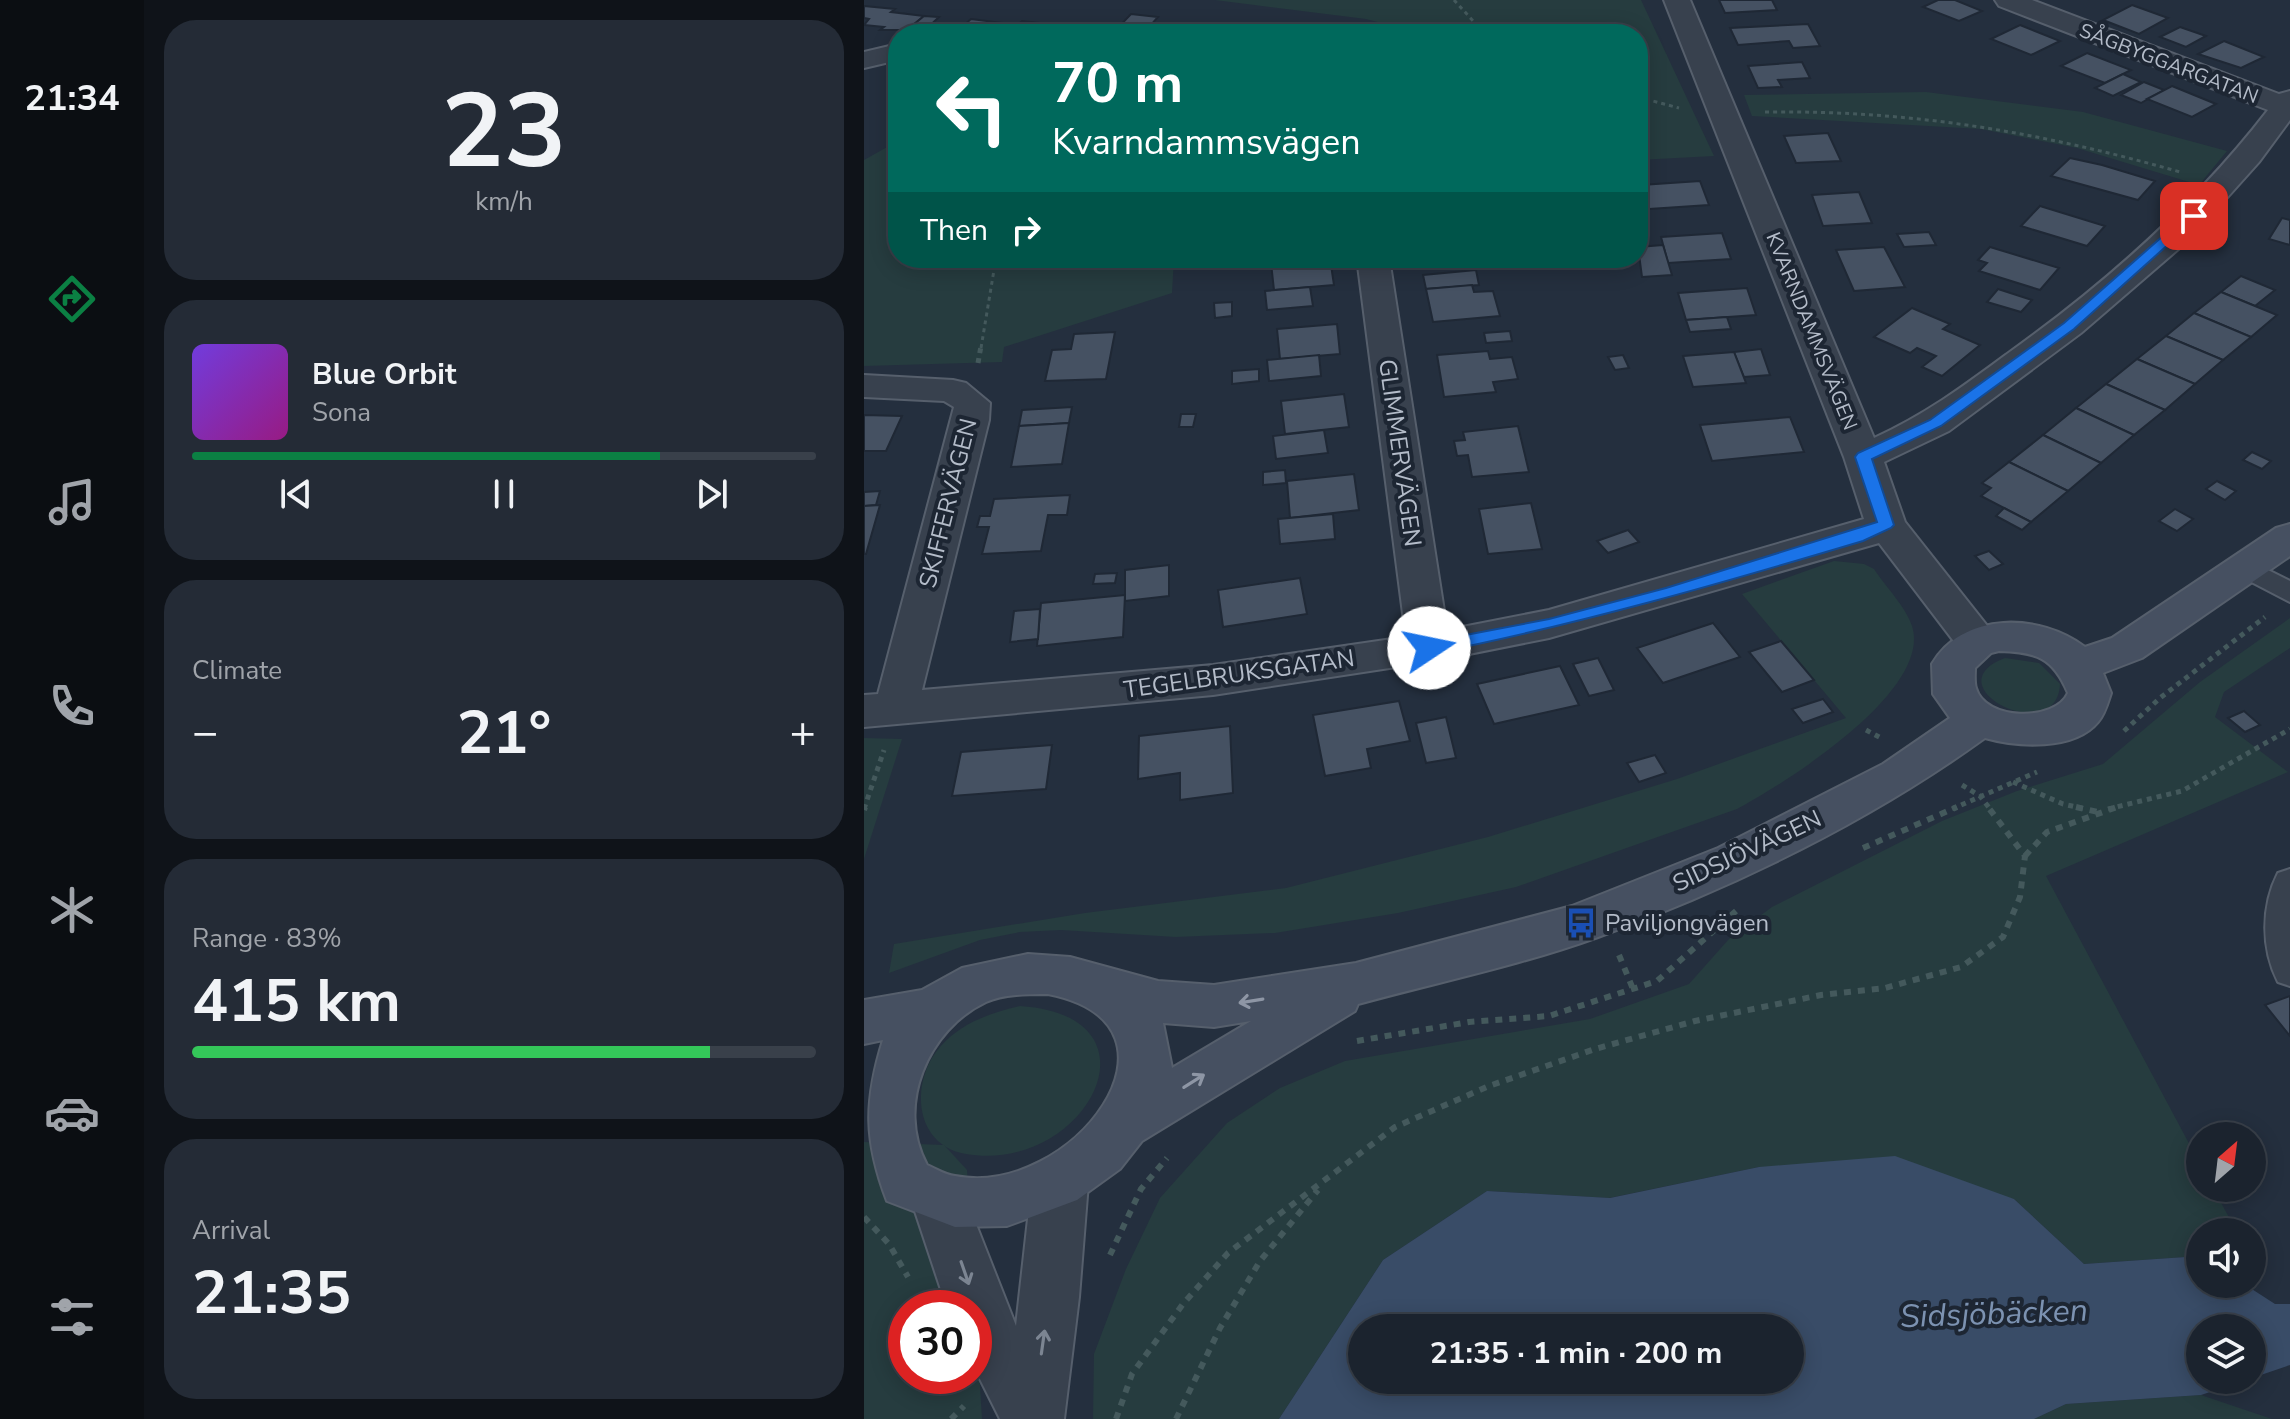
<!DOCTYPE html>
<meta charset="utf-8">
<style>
body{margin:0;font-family:"Nunito Sans",sans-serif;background:#242b36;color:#f1f3f6;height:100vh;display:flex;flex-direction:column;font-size:30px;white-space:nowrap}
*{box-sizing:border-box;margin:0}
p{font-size:26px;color:#a0a4aa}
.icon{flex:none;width:44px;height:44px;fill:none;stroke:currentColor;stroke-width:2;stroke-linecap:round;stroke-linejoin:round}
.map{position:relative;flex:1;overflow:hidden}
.panel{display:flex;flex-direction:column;gap:20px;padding:20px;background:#0f1319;width:720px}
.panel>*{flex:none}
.guide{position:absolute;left:24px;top:24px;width:760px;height:244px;border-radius:32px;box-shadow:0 4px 20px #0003,0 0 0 2px #39404a;background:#00695c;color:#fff;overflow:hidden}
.needle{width:52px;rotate:28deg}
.controls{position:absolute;left:1322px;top:1122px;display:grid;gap:16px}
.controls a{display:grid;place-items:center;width:80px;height:80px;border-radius:50%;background:#1b232e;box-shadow:0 4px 20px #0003,0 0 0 2px #39404a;font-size:40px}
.speed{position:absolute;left:24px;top:1290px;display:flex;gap:16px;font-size:40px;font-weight:700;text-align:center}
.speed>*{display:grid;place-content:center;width:104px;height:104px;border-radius:50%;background:#1b232e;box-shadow:0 4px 20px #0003,0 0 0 2px #39404a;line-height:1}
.speed .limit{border:12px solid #d22;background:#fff;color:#111}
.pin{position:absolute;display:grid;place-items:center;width:68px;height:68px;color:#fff;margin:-34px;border-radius:16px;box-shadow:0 4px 12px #0006}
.me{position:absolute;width:88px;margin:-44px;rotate:79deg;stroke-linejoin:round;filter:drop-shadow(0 0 6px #0008)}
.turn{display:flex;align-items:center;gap:28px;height:168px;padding:0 32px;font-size:36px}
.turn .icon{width:104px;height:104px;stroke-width:2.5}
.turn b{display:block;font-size:56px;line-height:68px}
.then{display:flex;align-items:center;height:76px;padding:0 32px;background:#0003;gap:16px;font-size:30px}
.big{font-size:60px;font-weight:700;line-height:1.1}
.panel .tile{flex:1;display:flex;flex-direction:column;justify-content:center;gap:12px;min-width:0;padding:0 28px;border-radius:32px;background:#242b36}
.panel .dial{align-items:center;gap:0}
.dial b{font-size:104px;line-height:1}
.song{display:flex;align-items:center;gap:24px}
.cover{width:96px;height:96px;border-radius:12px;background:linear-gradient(135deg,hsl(260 70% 55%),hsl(310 70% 35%))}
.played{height:8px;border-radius:4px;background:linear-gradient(90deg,#0b8043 75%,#39404a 75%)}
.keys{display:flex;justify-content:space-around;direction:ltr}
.heat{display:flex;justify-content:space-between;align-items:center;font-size:44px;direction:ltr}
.charge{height:12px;border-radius:6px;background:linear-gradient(90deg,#34c759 83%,#39404a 0)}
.trip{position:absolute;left:484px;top:1314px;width:456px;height:80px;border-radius:40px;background:#1b232e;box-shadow:0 4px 20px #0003,0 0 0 2px #39404a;font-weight:700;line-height:80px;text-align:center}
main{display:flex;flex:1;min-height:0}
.tabs{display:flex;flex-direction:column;width:144px;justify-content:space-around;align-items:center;background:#0b0e12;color:#a0a4aa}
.tabs .icon{width:56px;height:56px}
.tabs .on{color:#0b8043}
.tabs b{font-size:36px;color:#f1f3f6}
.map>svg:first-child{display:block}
</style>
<main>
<nav class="tabs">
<b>21:34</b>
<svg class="icon on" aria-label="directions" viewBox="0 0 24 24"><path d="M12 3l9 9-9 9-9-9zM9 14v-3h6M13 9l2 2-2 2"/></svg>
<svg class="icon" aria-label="music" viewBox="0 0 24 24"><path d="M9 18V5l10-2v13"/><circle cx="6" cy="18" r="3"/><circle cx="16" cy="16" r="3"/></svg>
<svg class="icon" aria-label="phone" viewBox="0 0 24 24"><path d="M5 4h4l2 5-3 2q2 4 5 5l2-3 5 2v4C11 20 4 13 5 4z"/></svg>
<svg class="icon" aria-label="climate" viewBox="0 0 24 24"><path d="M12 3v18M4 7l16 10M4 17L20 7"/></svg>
<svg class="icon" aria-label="car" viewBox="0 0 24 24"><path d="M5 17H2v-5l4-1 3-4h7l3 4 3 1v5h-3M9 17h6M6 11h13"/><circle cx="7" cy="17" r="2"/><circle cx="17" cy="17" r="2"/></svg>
<svg class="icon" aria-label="filters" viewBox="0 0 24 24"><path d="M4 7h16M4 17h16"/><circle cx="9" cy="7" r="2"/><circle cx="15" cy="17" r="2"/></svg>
</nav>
<section class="panel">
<div class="tile dial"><b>23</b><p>km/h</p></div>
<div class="tile">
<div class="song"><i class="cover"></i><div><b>Blue Orbit</b><p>Sona</p></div></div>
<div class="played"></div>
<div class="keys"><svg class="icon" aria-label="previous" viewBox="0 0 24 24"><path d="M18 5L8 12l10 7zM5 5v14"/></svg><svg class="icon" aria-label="pause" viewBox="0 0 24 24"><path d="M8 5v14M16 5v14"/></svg><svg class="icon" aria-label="next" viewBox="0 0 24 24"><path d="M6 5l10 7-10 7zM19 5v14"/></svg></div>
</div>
<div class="tile"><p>Climate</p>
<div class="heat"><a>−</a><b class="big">21°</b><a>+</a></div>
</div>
<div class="tile"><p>Range · 83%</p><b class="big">415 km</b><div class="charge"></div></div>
<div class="tile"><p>Arrival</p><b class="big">21:35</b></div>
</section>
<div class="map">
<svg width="1426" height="1419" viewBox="0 0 1426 1419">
<rect width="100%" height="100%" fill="#242f3e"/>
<g fill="#263c3f" fill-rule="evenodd">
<path d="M351,0H777L850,156L774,160V34H561L502,19Z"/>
<path d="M1062,92L1219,112L1363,151L1335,185L1213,148L1117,129L888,116L880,95Z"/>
<path d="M34,141V258H310L308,293L140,347L138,362L0,366V160Z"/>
<path d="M970,561L1000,564L1010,569C1021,586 1042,607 1048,626C1069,691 920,784 873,809L652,887L534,913L411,933L312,937L197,930L156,932L116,940L25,973L30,944L221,913L422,888L624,837L813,779L982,718L878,594Z"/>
<path d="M1426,618V648L1360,692L1351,717L1424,772L1182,876L1336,1164V1188H1349L1373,1232H1336V1256L1220,1264L1150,1199L895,1167L745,1198L623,1191L519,1260L415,1419H229L230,1354L262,1269L296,1198L363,1123L416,1088L481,1061L726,1019L825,984L865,939L908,907L1078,821L1153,791L1239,764L1336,682Z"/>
<path d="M1141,658L1175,663L1196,684C1193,750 1066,686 1141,658Z"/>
<path d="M0,738L38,739L0,859Z"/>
<path d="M156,1006C306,1016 221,1174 102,1154C49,1145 46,1081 76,1047C97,1023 126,1013 156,1006Z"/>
<path d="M0,1142L80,1145L103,1170L118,1419H0ZM42,1308H110V1376H42Z"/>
<path d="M1337,1395L1408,1419H1170L1202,1404Z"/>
</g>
<path fill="#394c67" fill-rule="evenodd" d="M1031,1156L1150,1199L1220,1264L1336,1256V1284H1380L1411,1304H1426V1365L1388,1378V1328H1336V1380H1382L1337,1395L1202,1404L1170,1419H415L519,1260L623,1191L746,1198L895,1167ZM498,1328H926V1380H498Z"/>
<g fill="#455162" stroke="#1f2835" stroke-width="2">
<path d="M855,0H908L913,10L861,13Z"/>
<path d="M1074,0H1091L1118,11L1095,21L1059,7Z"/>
<path d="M1268,5L1304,18L1275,34L1239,20Z"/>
<path d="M0,6L31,9L27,12L60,16L43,30H16L20,27L0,25L5,19L0,18Z"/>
<path d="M267,14L294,17L279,34H248Z"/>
<path d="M60,16L75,17L59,32L43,30Z"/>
<path d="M107,19L154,25L144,34H90Z"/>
<path d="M158,21L176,23L164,34H144Z"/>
<path d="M944,24L956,46L929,48L925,41L874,45L866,28Z"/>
<path d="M1156,25L1196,41L1167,55L1127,39Z"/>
<path d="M1316,27L1342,36L1322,47L1296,37Z"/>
<path d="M1360,41L1400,57L1377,68L1334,54Z"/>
<path d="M1223,53L1267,70L1241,83L1197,66Z"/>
<path d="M938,62L946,78L914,80L918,87L894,88L884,66Z"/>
<path d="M1259,74L1277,82L1249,96L1231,88Z"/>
<path d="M1280,82L1300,90L1277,103L1257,95Z"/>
<path d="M1308,86L1352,104L1328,117L1283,99Z"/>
<path d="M964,133L977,161L932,163L920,136Z"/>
<path d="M1206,158L1238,165L1291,181L1274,200L1187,176Z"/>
<path d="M836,181L845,205L785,209L777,185Z"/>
<path d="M995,192L1008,223L959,226L948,195Z"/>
<path d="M1176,206L1241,226L1223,246L1157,226Z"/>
<path d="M1418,218L1426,220V245L1405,239Z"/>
<path d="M1065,232L1072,245L1040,247L1033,234Z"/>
<path d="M858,233L867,259L804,263L797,237Z"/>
<path d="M799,245L808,275L778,277L774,247Z"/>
<path d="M1020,247L1041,287L990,291L972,250Z"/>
<path d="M1126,247L1195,268L1176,290L1115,271L1123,263L1114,260Z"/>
<path d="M466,258L470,285L410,290L407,263Z"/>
<path d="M612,270L615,285L562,289L559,275Z"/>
<path d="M1377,276L1411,290L1391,306L1357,292Z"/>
<path d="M608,285L610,292L629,291L636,316L569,322L562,289Z"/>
<path d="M446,287L449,306L403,310L401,291Z"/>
<path d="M883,288L892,315L822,320L814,293Z"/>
<path d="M1134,289L1168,300L1157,312L1123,302Z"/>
<path d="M1357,292L1391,306L1413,315L1387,337L1330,313Z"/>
<path d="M368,302V316L351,318L350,303Z"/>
<path d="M1048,308L1086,324L1079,329L1116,345L1078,376L1058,367L1072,356L1053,348L1046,353L1010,337Z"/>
<path d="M1330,313L1387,337L1359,360L1302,336Z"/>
<path d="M863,317L867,329L826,332L822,320Z"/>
<path d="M473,324L476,354L416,359L413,329Z"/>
<path d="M646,331L648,341L622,343L620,333Z"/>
<path d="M251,332L242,379L181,381L188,350L207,349L210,334Z"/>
<path d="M1302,336L1359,360L1331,384L1273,359Z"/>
<path d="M897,349L906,375L880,377L870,352Z"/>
<path d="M624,351L626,359L648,357L654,379L629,382L632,392L580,397L573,355Z"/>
<path d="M870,352L882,383L829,387L819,356Z"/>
<path d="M455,355L457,376L405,381L403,360Z"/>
<path d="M759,355L765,368L751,370L744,357Z"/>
<path d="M1273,359L1331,384L1301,410L1242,384Z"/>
<path d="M395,369V381L368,384V371Z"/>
<path d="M1242,384L1301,410L1270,435L1212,408Z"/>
<path d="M480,394L485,427L421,434L417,401Z"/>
<path d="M208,407L205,423L155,426L158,410Z"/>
<path d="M1212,408L1270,435L1237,463L1179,435Z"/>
<path d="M317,414H332L329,427H315Z"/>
<path d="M0,415L38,416L22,451H0Z"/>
<path d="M926,417L940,452L848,461L836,425Z"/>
<path d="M205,423L198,464L147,467L155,426Z"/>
<path d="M654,426L665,472L608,477L604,455L593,456L590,441L601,440L599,432Z"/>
<path d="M460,430L464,453L412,459L409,436Z"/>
<path d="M1179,435L1237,463L1204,491L1145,462Z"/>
<path d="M1388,452L1407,461L1398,469L1379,460Z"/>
<path d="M1145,462L1204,491L1167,522L1117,496L1127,488L1118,483Z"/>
<path d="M421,470L422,483L399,485V472Z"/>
<path d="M490,474L495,510L426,518L423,481Z"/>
<path d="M1353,481L1372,491L1361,500L1342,489Z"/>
<path d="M16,491L12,505L0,506V492Z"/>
<path d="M206,495L203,515H184L177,551L118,554L125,527H113L116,516H126L130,499Z"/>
<path d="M667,503L678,549L624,554L615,509Z"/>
<path d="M16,505L2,554H0V506Z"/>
<path d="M1140,508L1167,522L1158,530L1132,516Z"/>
<path d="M1311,509L1329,519L1313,531L1295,521Z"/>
<path d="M469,514L471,539L416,544L414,519Z"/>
<path d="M764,530L775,542L744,553L733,541Z"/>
<path d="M1125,551L1139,564L1125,570L1111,556Z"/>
<path d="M305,565V596L261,601V570Z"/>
<path d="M253,573L251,583L229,584L231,574Z"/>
<path d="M436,578L443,614L359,627L354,590Z"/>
<path d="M261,595L259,637L173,646L177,603Z"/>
<path d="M176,609L174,639L146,642L150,611Z"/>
<path d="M849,623L876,657L799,683L773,648Z"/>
<path d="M917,641L950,680L918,692L885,652Z"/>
<path d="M734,658L750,690L725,696L709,664Z"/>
<path d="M696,666L715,705L630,724L613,684Z"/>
<path d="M959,699L969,712L939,723L928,709Z"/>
<path d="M535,701L546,741L503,749L507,768L461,776L449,715Z"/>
<path d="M1380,711L1396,725L1381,732L1364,718Z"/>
<path d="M582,717L592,758L562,763L552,723Z"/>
<path d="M366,726L369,793L316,800V773L274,779L275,736Z"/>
<path d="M188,745L182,789L88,796L97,752Z"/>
<path d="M791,755L802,773L775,782L763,763Z"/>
<path d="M1426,996V1036L1401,1005Z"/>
</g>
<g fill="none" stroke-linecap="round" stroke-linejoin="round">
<g stroke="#565f6c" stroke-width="4">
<g id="service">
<path d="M1384,560L1426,581V602L1374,575L1370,569L1374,563Z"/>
<path d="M1426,869V986L1414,982C1397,949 1397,906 1414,873Z"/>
</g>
</g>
<g stroke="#565f6c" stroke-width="4">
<g id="minor">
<path d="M800,0H826L1010,438C1062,414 1097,388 1143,354C1241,284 1330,206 1404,110L1135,6L1131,0H1168L1415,94L1426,91V120L1395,162L1326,239L1217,333L1085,431L1020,462L1041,522L1128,632L1134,642L1128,652L1113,656L1098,652L1015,543L685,638L565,662L349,695L0,727V695L14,694L90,407L80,401L0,397V375L89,380L102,383L126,403L125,420L58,690L349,665L542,637L493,258H525L583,630L685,610L1000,519L980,457Z"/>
<path d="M34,44V60L0,68V52Z"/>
<path d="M196,1158L216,1165L224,1183L215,1297L200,1419H136L110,1367V1308H83L47,1199L55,1181L75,1174L95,1181L152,1326L168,1183L176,1165Z"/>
</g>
</g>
<g stroke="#565f6c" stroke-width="4">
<path id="secondary" d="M1426,524V556L1278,658L1239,673L1247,693C1244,702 1241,714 1234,722C1210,751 1153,747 1121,738C1003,823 870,887 734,937C657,965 574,982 494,1004L491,1011L278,1141L256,1169L213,1200L143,1226L91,1227L23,1201C0,1141 0,1101 19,1040L0,1044V1000L58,990L98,968L164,954L206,957L294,981L350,985L492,963L708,906L854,848L1019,764L1086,718L1069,694L1068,664C1099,611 1176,613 1221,647L1248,638L1412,528ZM1135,651C1172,652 1189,657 1204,693C1191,722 1121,721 1112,688C1110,682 1111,674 1111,668L1127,653ZM184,994C340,1025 206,1199 91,1176C82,1175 72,1169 63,1165C31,1106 64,1029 122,1002C140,994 164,994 184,994ZM387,1021L308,1068L299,1023L350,1027Z"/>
</g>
<g stroke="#44595c" stroke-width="3" stroke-dasharray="4 4" stroke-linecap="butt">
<path d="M590,0L621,34"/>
<path d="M774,97L815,108"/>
<path d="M901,112C1047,110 1176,132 1316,172"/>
<path d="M117,348L132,258"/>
</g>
<g stroke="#44595c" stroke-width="5" stroke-dasharray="5 5" stroke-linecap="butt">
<path d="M114,363L117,346"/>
<path d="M1002,730L1017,738"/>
<path d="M1260,731L1296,698L1401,617"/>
<path d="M1149,782L1199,804L1221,809"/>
<path d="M1098,785L1116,796L1126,809"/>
<path d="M0,809L20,750"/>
<path d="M1088,809L1173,772"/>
<path d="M1244,809L1318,791L1426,729"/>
</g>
<g stroke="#44595c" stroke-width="6" stroke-dasharray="7 7" stroke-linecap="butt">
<path d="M1212,807L1234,812"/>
<path d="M0,810L1,807"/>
<path d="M999,848L1093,807"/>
<path d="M1161,856L1183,832L1253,807"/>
<path d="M755,955L769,989"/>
<path d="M493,1041L605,1022L685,1016L793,981L872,911"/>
<path d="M0,1217L25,1244L44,1277"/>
<path d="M246,1255L277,1189L303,1158"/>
<path d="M87,1419L100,1406"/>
<path d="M252,1419L268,1374L319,1304L364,1253L531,1127L625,1086L731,1049L831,1021L957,995L1021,988L1097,967L1139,937L1156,897L1161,856L1124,807"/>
<path d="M312,1419L356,1328L396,1261L454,1190"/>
</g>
<use href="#service" fill="#38414e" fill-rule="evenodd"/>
<use href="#minor" fill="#38414e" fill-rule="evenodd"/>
<use href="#secondary" fill="#465061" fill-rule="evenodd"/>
</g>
<defs><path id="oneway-shaft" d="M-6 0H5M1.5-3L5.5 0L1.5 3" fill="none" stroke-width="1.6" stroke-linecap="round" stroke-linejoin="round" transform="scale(2)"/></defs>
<g stroke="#8e96a5">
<use href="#oneway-shaft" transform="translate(387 1001) rotate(171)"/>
<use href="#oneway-shaft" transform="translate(330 1081) rotate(-32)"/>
</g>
<g stroke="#7c8592">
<use href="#oneway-shaft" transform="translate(101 1273) rotate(71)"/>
<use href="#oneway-shaft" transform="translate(179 1342) rotate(-82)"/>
</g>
<path fill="#1a73e8" stroke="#114b97" stroke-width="2" d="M1325,213L1336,216L1210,329L1077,426L1008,459L1030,525L1027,528L999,541C855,584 713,625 565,654L556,648L565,642L685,619L802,588L1013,522L991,457L994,453L1066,420L1200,323Z"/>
<defs>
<g id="bus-bare" transform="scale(2.4)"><path d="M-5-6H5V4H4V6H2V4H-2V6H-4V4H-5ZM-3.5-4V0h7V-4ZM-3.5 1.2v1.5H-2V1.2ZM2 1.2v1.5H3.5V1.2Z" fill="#1a4fb4" stroke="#1d2633" stroke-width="2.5" paint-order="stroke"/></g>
</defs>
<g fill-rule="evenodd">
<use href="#bus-bare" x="717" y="923"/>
</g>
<g text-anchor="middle" stroke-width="8" stroke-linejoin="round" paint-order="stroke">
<g font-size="20" fill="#b4bcc9" stroke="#1d2633">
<text transform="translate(1305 63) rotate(21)" y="7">SÅGBYGGARGATAN</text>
<text transform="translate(948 331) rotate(68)" y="7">KVARNDAMMSVÄGEN</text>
</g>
<g font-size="24" fill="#b4bcc9" stroke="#1d2633">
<text transform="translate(536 453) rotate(82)" y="8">GLIMMERVÄGEN</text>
<text transform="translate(84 503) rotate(-76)" y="8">SKIFFERVÄGEN</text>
<text transform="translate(375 674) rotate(-8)" y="8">TEGELBRUKSGATAN</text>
<text transform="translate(883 851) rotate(-25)" y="8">SIDSJÖVÄGEN</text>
</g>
<g font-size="24" fill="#b4bcc9" stroke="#1d2633" text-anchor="start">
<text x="741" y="931">Paviljongvägen</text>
</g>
<g font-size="32" font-style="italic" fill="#7c92b1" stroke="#1d2633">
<text transform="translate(1130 1313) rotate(-2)" y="11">Sidsjöbäcken</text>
</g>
</g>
</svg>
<div class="controls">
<a><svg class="needle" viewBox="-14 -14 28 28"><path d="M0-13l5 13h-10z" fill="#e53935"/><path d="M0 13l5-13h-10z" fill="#a0a4aa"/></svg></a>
<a><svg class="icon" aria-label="sound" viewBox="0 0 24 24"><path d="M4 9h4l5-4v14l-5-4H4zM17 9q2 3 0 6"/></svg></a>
<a><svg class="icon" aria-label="layers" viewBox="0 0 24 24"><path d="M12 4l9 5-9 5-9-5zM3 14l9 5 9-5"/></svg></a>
</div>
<div class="speed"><div class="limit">30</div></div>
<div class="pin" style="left:1330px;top:216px;background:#d93025"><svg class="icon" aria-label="arrive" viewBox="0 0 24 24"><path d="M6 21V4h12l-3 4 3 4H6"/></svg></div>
<svg class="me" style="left:565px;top:648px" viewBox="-20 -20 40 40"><circle r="19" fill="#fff"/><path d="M0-13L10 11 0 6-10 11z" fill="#1a73e8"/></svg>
<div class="trip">21:35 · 1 min · 200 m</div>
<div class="guide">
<div class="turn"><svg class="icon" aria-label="left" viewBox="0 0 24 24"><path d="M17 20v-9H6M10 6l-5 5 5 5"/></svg><div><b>70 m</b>Kvarndammsvägen</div></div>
<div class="then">Then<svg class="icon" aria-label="right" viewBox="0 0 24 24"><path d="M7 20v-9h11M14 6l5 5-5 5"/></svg></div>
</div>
</div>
</main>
